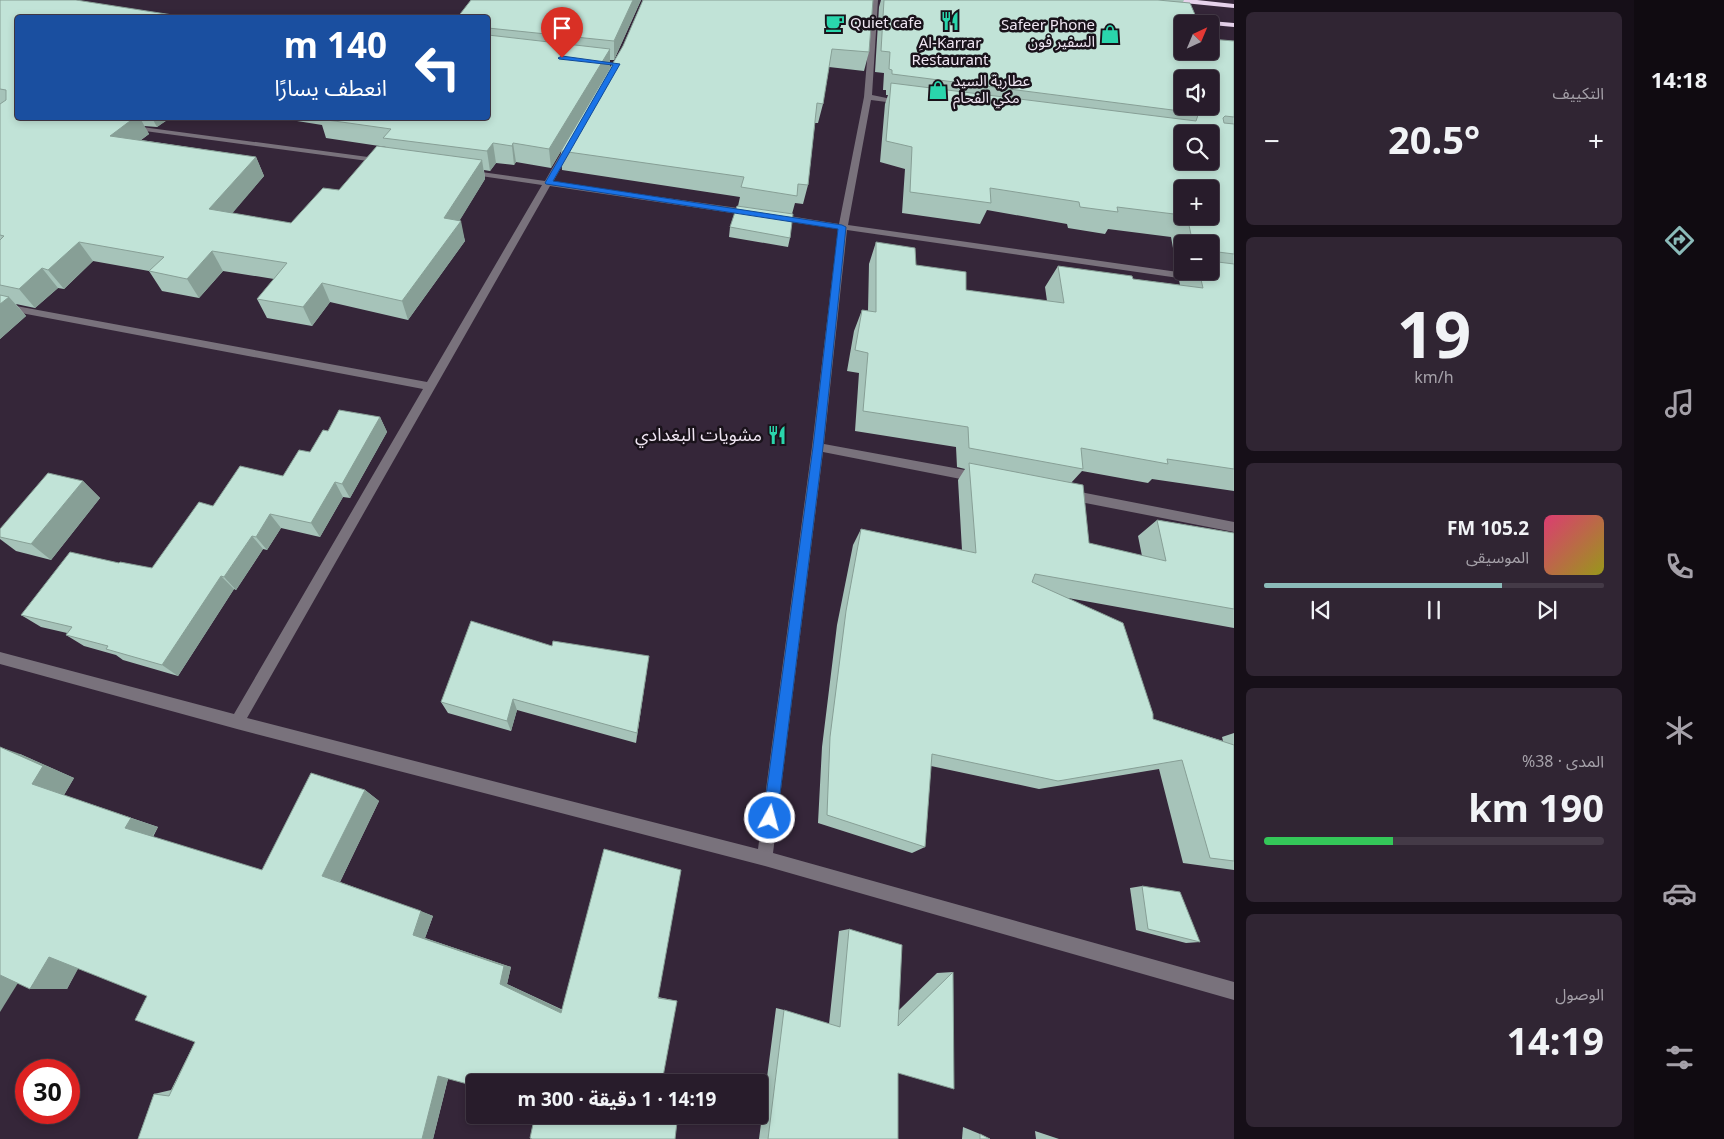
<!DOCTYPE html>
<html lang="ar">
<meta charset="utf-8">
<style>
body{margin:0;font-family:"Noto Sans","Noto Sans Arabic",sans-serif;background:#302533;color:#f1f3f6;direction:rtl;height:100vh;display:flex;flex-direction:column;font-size:19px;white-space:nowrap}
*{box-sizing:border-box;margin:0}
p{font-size:16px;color:#a5a1a9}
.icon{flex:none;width:28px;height:28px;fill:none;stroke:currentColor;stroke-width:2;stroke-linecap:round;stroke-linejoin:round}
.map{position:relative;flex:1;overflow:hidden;direction:ltr}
.details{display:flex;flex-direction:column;gap:12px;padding:12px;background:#160f18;width:400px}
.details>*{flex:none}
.hud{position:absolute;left:15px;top:15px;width:475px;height:105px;border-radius:5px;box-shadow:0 2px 8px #0003,0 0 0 1px #443a47;direction:rtl;background:#1a4fa0;color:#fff;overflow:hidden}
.needle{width:32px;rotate:44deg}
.controls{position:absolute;left:1174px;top:15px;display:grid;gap:10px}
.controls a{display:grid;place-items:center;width:45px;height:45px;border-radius:5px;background:#281c2b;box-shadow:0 2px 8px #0003,0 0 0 1px #443a47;font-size:25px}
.speed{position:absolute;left:15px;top:1059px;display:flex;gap:10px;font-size:25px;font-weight:700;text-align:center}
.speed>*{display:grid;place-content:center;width:65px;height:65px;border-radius:50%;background:#281c2b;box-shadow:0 2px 8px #0003,0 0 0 1px #443a47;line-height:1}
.speed .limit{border:8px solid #d22;background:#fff;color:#111}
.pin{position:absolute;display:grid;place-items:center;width:42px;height:42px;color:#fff;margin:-51px -21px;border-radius:50% 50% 50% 0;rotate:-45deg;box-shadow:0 0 5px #0007}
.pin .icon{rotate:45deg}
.me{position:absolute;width:55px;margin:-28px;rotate:7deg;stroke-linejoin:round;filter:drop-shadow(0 0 4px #0008)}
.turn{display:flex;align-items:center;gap:18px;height:105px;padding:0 20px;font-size:22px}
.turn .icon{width:65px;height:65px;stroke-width:2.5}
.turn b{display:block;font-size:35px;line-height:42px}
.big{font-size:38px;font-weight:700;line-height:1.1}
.details .tile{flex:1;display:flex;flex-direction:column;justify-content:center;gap:8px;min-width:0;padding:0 18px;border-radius:8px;background:#302533}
.details .dial{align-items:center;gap:0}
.dial b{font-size:65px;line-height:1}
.song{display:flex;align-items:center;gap:15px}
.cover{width:60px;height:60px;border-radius:8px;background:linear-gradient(135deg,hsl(340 70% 55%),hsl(60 70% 35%))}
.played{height:5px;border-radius:2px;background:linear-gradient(90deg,#8bbbb9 70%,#443a47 70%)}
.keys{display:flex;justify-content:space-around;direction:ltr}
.heat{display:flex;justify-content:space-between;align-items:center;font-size:28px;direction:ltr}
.charge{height:8px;border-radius:4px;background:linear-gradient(90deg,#34c759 38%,#443a47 0)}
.trip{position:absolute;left:466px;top:1074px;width:302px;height:50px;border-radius:5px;background:#281c2b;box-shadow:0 2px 8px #0003,0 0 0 1px #443a47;font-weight:700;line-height:50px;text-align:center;direction:rtl}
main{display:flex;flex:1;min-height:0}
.tab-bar{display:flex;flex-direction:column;width:90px;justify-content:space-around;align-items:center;background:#100b11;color:#a5a1a9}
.tab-bar .icon{width:35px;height:35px}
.tab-bar .on{color:#8bbbb9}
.tab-bar b{font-size:22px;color:#f1f3f6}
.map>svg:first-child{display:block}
</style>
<main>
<nav class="tab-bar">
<b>14:18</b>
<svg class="icon on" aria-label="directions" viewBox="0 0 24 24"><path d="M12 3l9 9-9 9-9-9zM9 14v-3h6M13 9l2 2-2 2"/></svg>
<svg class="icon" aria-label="music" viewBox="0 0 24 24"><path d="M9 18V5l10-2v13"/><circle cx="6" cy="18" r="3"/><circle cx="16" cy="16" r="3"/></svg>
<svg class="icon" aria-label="phone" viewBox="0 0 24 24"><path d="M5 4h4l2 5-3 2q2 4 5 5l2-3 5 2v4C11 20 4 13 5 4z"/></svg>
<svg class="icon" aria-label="climate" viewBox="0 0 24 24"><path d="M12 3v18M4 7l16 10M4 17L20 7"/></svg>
<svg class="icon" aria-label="car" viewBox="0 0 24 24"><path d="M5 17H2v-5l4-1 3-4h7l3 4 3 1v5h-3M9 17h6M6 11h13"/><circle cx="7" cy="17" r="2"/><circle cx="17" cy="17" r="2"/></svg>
<svg class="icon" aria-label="filters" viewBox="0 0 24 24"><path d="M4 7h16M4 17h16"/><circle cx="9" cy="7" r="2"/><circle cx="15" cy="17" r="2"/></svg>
</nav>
<section class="details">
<div class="tile"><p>التكييف</p>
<div class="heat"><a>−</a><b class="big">20.5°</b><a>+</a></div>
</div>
<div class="tile dial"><b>19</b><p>km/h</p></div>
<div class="tile">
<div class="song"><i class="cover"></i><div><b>105.2 FM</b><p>الموسيقى</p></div></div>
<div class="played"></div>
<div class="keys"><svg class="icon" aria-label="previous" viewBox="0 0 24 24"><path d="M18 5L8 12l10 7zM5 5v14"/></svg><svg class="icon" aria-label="pause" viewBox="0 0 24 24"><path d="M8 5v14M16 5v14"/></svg><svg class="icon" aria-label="next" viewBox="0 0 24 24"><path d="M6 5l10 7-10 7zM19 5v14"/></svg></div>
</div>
<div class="tile"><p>المدى · 38%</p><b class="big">190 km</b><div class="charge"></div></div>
<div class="tile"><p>الوصول</p><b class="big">14:19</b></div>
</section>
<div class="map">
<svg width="1234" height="1139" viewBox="0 0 1234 1139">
<rect width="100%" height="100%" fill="#352639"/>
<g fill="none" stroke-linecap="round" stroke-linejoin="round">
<g fill="#79727c" fill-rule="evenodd">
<path d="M872,0H878L872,95L906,102L902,104L871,100L848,225L1234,280V286L847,230L824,444L976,472L982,477L976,482L823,452L773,853L1234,982V1000L765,866L237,729L0,664V652L234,714L423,389L0,309V303L427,382L542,185L467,174L463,172L467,170L545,181L565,146L569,144L573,146L553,182L752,210L756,213L752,216L550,186L247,718L758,849L812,447L838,229L777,220L773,217L777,214L839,224L864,97Z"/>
<path d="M127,125L383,159L387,161L383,163L130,129L126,127Z"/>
<path d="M1070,490L1234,522V532L1070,500L1066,498L1064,495L1066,492Z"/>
</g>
<g fill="#e6d2eb" fill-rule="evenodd">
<path d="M1170,0H1197L1234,4V8L1174,2Z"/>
<path d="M1176,18L1234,23V27L1179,22H1176Z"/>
</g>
</g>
<g fill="#a6c3b9" fill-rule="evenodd">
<path d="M0,0L18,18V118H170L157,127L144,126L149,134L141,140L256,157L264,176L232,213L291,223L339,190L386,147L326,138L322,125L297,121L296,119L284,118H488V18L471,0H641L614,60H610V68L551,168L516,162L514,165L496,163L490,171L484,170L485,179L459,221L465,241L408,320L330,302L312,326L267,318L257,299L274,279L223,271L199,298L162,291L149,271L93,261L64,289L58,288L35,308L16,304L26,316L0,339Z"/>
<path d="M643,0L869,52L864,71L829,67L823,104L818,123H815L808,185L803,204L795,203L792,214L790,238L788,247L729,237L730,227L738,206L740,197L562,170L561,151L623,46Z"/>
<path d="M881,0H1184L1183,2L1182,51L1234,41V491L1152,479L1148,483L1082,471L1071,483L1089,543L1142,556L1138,536L1157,520L1234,533V628L1068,598L1153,719L1223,741L1222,737L1234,733V870L1183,863L1159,769L1039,789L931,766L925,847L912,853L818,823L822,747L837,625L853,545L861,529L962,550L958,480L965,469L957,467L956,447L855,431L859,373L847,371L854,331L862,310L868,311L869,264L876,242L916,265L966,290L1047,301L1045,287L1058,266L1133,279L1180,285L1179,280L1186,271H1210V244H1182V271L1177,270L1171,237L1108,229L1105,234L1068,228L1067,224L987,210L980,224L902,213L905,169L880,162L885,104L888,95H886V90H883L884,73L875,72L879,7ZM1182,189L1210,216H1182Z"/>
<path d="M380,417L387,432L350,498L343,497L320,537L281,528L267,550L263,549L236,590L234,589L178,676L123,660L116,655L84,646L66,635L67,633L41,627L21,615L119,563L152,568L213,506L283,476L310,452L328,431Z"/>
<path d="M83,481L100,498L51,560L16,551L0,539V529Z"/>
<path d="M552,646L647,669L636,743L517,710L511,731L448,713L441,702Z"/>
<path d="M20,754L74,778L64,795L158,827L153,837L262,870L365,790L379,801L340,882L433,916L425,938L511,967L507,984L561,1009L658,997L677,1001L448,1079L433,1139H138L154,1094L171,1090L195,1042L147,996L78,968L67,989L17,983Z"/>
<path d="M1142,886L1200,942L1186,943L1136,930L1130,888Z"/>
<path d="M849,929L899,1010L937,973L953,972L898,1073V1139H759L776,1008L784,1010L829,1024L839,931Z"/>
<path d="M963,1127L980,1134L990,1139H962Z"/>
<path d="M1035,1131L1059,1139H1036Z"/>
</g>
<g fill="#879f96">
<path d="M633,0H641L614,60V41Z"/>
<path d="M610,49V68L551,168L549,149Z"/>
<path d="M134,118H140L149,134L121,155L110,136Z"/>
<path d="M152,118H170L157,127Z"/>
<path d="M493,143L496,163L490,171L487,151Z"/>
<path d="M513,143L516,162L514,165L512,146Z"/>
<path d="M256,157L264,176L219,229L209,209Z"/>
<path d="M482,160L485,179L449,238L444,218Z"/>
<path d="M461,221L465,241L408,320L402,301Z"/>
<path d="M79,242L93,261L64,289L48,270Z"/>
<path d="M212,251L223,271L199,298L187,279Z"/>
<path d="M42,268L58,288L35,308L19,289Z"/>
<path d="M322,283L330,302L312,326L303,307Z"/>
<path d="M9,297L26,316L0,339V304Z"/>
<path d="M380,417L387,432L350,498L342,484Z"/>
<path d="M83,481L100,498L51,560L31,544Z"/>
<path d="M335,482L343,497L320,537L311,523Z"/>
<path d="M270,514L281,528L267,550L256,537Z"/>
<path d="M252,536L263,549L236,590L224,577Z"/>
<path d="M221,576L234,589L178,676L162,665Z"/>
<path d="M649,656L647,669L636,743L637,733Z"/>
<path d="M513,699L517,710L511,731L507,721Z"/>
<path d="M0,747L20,754L74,778L64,795L32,784Z"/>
<path d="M365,790L379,801L340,882L322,876Z"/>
<path d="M131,818L158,827L152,837L125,828Z"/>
<path d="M421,911L433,916L425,938L511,967L507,984L564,1011L561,1013L500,984L413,935Z"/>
<path d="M49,957L84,958L67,989H30Z"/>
<path d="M0,969L26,970L0,1012Z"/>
<path d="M450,1070L433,1139H422L438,1076Z"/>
<path d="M663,1115H674L677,1122Z"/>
</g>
<g fill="#c1e3d7" stroke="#879f96" fill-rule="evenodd">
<path d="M0,0H76L192,18H18V118H134L110,136L256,157L209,209L291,223L323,188L339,190L377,146L482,160L444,218L461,221L402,301L322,283L303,307L257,299L287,263L212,251L187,279L149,271L164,257L79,242L48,270L42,268L19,289L0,285V240L4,236L0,235V104L6,100V90L0,89Z"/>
<path d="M471,0H633L614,41L488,28V18H457Z"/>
<path d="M643,0H873L869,52L832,49L823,104L817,103L808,185L798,184L797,196L741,187L744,177L561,151L623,46Z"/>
<path d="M884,0H1158L1190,3L1199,24H1182V51H1210V39L1234,41V117L1225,116L1223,118L1224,123L1234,124V254L1210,251V244H1193L1187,216H1210V189H1182V215L1117,207L1118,212L1080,207L1079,202L990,188L991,203L910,192L912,147L886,141L891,83L1196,121L1198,115L1196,113L892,74V70L889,69L890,52L881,51ZM1182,79H1210V106H1182ZM1182,134H1210V161H1182Z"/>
<path d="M488,35L610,49L549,149L513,143L512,146L493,143L487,151L383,138L391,129L320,119L321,118H488Z"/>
<path d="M737,206L793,214L790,238L730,227Z"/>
<path d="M876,242L915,248L916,265L966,272V290L1064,303L1058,266L1132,276L1133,279L1203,288L1199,271H1210V261L1234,264V469L1167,459L1168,464L1081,448L1083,469L969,448L968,427L863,411L868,353L855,350L862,310L876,312Z"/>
<path d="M0,295L9,297L0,304Z"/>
<path d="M339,410L380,417L342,484L335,482L311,523L270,514L256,537L252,536L224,577L221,576L162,665L106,649L108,646L66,635L72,627L21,615L70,552L119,563L120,562L152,568L199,502L213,506L240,466L283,476L299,450L310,452L323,430L328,431Z"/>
<path d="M969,463L1083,485L1089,543L1166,561L1157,520L1234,533V609L1035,574L1032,582L1123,623L1153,714V719L1234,745V861L1210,858L1182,760L1058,781L932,754L925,847L827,815L830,737L846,611L861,529L976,553Z"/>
<path d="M48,473L83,481L31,544L0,537V529Z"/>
<path d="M471,621L552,646L553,641L649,656L637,733L513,699L507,721L441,702Z"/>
<path d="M0,747L43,766L32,784L131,818L125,828L262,870L311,773L365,790L322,876L421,911L413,935L504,966L500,984L561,1013L604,849L681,870L658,998L677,1001L662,1082H475V1086L438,1076L422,1139H138L154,1094L169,1096L195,1042L135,1020L147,996L49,957L30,989L0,975Z"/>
<path d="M1142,886L1180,892L1200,942L1148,929Z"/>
<path d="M849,929L902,945L898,1026L953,972L954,1089L898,1073V1139H768L784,1010L840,1027Z"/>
<path d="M535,1115H663L677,1122L675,1139H532L530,1138Z"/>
<path d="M980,1134L990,1139H980Z"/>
</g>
<path fill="#1a73e8" stroke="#114b97" d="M562,56L620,64L553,181L842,225L846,227L823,447L777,818L775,823L770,825L765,823L763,818L813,447L838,229L546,184L545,183L613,65L559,59L558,58Z"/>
<defs>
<g id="restaurant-bare" transform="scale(1.5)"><path d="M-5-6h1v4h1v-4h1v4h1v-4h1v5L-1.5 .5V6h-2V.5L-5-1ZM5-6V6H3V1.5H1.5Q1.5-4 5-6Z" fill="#2ad5ac" stroke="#19121a" stroke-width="2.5" paint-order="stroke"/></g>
<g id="cafe-bare" transform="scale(1.5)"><path d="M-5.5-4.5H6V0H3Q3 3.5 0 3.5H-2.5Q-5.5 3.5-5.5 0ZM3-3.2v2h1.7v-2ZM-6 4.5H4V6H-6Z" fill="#2ad5ac" stroke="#19121a" stroke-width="2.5" paint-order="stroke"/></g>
<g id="shop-bare" transform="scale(1.5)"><path d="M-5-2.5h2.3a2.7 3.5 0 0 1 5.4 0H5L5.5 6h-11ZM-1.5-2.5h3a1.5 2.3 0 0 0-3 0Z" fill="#2ad5ac" stroke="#19121a" stroke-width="2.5" paint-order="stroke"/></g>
</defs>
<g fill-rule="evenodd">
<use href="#restaurant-bare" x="950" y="21"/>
<use href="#cafe-bare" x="835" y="23"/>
<use href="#shop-bare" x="1110" y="34"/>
<use href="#shop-bare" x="938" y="90"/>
<use href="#restaurant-bare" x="777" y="435"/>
</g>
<g text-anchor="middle" stroke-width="5" stroke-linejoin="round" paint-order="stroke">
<g font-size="15" fill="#f0e6f3" stroke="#19121a" text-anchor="start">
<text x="850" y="28">Quiet cafe</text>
<text x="1095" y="30" text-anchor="end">Safeer Phone<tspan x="1095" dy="17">السفير فون</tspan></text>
<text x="950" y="48" text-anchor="middle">ِAl-Karrar<tspan x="950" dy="17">Restaurant</tspan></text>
<text x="953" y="86">عطارية السيد<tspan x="953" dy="17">مكي الفحام</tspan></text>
</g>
<g font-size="18" fill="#f0e6f3" stroke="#19121a" text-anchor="end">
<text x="762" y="441">مشويات البغدادي</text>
</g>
</g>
</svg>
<div class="controls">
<a><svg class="needle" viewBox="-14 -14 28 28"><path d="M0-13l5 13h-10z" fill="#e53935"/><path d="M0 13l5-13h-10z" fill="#a5a1a9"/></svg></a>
<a><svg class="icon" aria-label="sound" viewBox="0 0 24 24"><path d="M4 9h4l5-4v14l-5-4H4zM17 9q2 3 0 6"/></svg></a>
<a><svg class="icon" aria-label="search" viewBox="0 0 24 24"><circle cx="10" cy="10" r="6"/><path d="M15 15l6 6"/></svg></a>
<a>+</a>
<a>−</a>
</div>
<div class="speed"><div class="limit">30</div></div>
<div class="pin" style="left:562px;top:58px;background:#d93025"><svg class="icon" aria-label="arrive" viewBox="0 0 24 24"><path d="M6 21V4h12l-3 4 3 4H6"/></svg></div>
<svg class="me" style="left:770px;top:818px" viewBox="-20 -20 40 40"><circle r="17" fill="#1a73e8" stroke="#fff" stroke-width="3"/><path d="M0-11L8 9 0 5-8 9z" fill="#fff"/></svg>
<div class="trip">14:19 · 1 دقيقة · 300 m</div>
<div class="hud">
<div class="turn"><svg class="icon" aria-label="left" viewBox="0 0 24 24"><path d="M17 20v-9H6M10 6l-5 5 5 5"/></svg><div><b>140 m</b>انعطف يسارًا</div></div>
</div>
</div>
</main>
